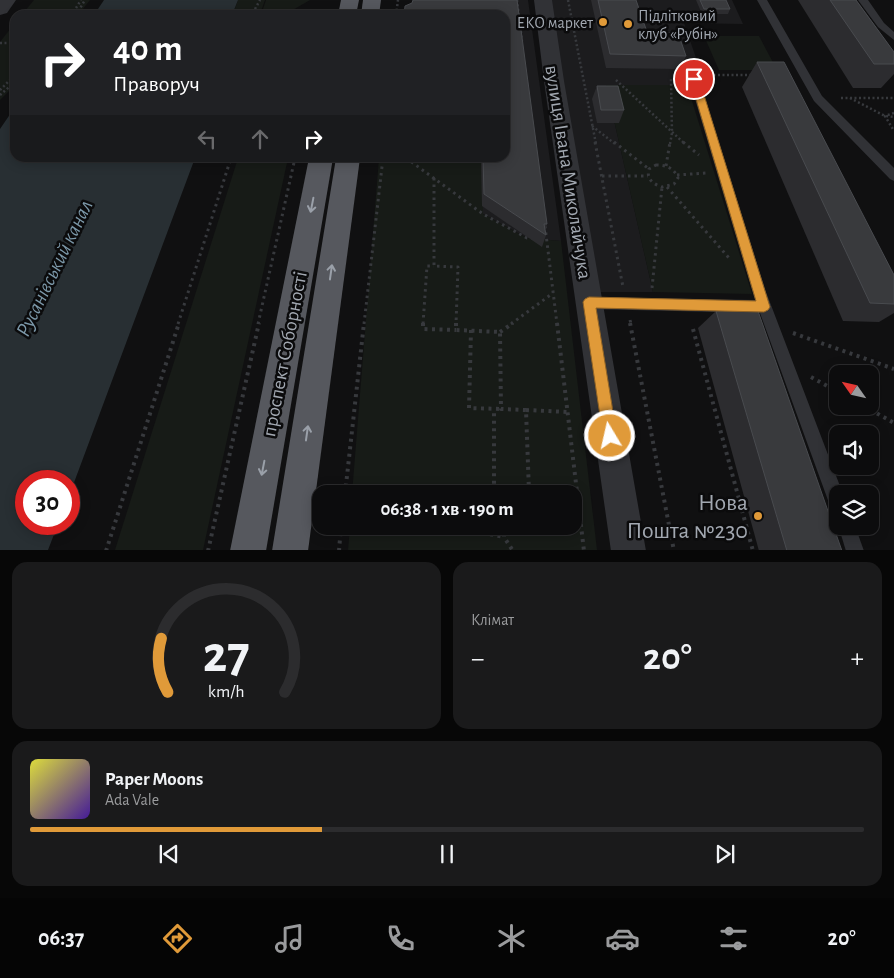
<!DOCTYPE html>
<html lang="uk">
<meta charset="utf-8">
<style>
body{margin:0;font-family:"Alegreya Sans",sans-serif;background:#1a1a1b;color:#f1f3f6;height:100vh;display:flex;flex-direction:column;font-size:19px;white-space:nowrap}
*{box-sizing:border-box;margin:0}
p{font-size:16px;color:#9a9b9d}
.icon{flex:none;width:28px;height:28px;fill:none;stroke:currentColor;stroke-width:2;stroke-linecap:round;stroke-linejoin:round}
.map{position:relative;height:550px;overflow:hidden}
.drawer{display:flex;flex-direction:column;gap:12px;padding:12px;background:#070707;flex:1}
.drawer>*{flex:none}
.hud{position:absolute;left:10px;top:10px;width:500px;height:152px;border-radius:15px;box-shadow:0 2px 12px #0003,0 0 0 1px #2c2c2e;background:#202124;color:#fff;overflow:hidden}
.needle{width:32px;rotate:304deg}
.buttons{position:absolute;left:829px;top:365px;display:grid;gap:10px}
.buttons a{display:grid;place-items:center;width:50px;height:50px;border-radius:10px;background:#0c0c0d;box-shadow:0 2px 12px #0003,0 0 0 1px #2c2c2e;font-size:25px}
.speed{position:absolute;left:15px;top:470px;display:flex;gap:10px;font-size:25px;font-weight:700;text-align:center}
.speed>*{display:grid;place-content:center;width:65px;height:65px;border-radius:50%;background:#0c0c0d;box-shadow:0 2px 12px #0003,0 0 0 1px #2c2c2e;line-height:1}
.speed .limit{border:8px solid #d22;background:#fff;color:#111}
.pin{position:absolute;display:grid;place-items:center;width:42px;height:42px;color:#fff;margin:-21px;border:2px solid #fff;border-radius:50%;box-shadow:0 1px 5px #0007}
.me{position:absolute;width:55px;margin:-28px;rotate:351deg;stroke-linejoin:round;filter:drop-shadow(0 0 4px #0008)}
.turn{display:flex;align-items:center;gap:18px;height:105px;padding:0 20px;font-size:22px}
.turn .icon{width:65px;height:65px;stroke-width:2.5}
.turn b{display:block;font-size:35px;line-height:42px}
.lanes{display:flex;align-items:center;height:48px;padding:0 20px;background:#0003;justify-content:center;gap:25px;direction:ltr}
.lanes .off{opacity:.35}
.big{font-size:38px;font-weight:700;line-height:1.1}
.drawer .widget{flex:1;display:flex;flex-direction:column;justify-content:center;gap:8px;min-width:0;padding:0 18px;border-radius:15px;background:#1a1a1b}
.drawer .dial{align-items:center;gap:0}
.dial svg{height:130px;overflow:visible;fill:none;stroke:#2c2c2e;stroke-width:7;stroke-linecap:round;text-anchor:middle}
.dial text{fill:#f1f3f6;stroke:none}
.song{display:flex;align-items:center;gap:15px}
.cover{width:60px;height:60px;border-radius:8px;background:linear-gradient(135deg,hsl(60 70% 55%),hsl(260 70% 35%))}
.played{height:5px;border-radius:2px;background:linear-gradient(90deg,#e09a39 35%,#2c2c2e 35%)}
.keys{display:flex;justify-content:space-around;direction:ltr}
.heat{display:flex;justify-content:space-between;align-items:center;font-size:28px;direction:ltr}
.drawer .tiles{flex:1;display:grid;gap:12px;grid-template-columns:1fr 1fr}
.widget:last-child{grid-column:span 2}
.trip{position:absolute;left:312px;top:485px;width:270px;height:50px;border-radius:15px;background:#0c0c0d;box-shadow:0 2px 12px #0003,0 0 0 1px #2c2c2e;font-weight:700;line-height:50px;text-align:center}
.menu{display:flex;height:80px;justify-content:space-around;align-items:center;background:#050505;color:#9a9b9d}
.menu .icon{width:35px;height:35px}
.menu .active{color:#e09a39}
.menu b{font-size:22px;color:#f1f3f6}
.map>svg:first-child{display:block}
</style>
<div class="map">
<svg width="894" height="551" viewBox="0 0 894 551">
<rect width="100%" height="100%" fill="#101011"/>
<g fill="#1c1c1e">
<path d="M414,0H528L561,241L527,238L483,214V158H505V15H409Z"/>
<path d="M549,0H732L743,24L684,23L704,81L687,85H606L653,292H597Z"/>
</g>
<g fill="#171b17">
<path d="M34,0H90L82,10L25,11Z"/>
<path d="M238,0H265L260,14H233Z"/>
<path d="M266,0H310L291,11L290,15H261Z"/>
<path d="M15,23V85L0,100V42Z"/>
<path d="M704,36H759L777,70H719Z"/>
<path d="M606,85H687L752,294L653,292Z"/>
<path d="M238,158H288L203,550H115Z"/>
<path d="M379,158H483V214L527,238L561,241L597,550L348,551L350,526H574V494H352Z"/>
</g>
<g fill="#282f33">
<path d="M104,0H238L232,15H94Z"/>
<path d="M15,107V158H195L69,496V481H26V524H58L48,550H0V129Z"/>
</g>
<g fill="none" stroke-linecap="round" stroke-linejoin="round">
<g stroke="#37393d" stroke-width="2.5" stroke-dasharray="2 2.5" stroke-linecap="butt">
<path d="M517,0L522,41"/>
<path d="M568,0L596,144"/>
<path d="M76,8L81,0"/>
<path d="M255,9L260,0"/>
<path d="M76,15L85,0"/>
<path d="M396,15L398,0"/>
<path d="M0,43H15"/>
<path d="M709,75H752"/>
<path d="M616,80L685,144"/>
<path d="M0,90L15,75"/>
<path d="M0,95L15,82"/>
<path d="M841,98H894"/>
<path d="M850,98L885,116L894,117"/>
<path d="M894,113L885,116L894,131"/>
<path d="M592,126L615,144"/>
<path d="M670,144L672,133L671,79"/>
</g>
<g stroke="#37393d" stroke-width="3" stroke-dasharray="2.5 4" stroke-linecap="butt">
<path d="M595,142L623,287"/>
<path d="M614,142L649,169"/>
<path d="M683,142L699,155"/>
<path d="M406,158L483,214L527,238H534"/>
<path d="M656,165C666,165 674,168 678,178L674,184L662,187C653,184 646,179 649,169Z"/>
<path d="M666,166L670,142"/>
<path d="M677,175L706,173"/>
<path d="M602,176H648"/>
<path d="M434,178V266L458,267L456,324"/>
<path d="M667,187L729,258"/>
<path d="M545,226L557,324"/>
<path d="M652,288L662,187"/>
<path d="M630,320L631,324"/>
<path d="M178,324L231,158"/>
<path d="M258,324L295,158"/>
<path d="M364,324L383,158"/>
<path d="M423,324L427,266H434"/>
<path d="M511,324L553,293"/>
</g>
<g stroke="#37393d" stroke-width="4" stroke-dasharray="3 4.5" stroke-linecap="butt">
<path d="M423,323V329L456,330"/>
<path d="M456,323V330L500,332L501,409L526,410L529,492L494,491V409"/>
<path d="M557,323L584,551"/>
<path d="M630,323L674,551"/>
<path d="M693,329L753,551"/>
<path d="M471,330L469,408L501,409"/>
<path d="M500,332L513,323"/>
<path d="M793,333L894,369"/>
<path d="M811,377L838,392"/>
<path d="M864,406L894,423"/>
<path d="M526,410L567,412"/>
<path d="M345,494L364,323"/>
<path d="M474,494V490L494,491"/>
<path d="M473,526V531L504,537"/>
<path d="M504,526V537L513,551"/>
<path d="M106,551L179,323"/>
<path d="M208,551L259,323"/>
<path d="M339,551L341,526"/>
</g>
<g fill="#313236" fill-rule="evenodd">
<path d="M757,0H767L822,96L894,168V181L890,179L814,101Z"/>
<path d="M858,0H868L884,23L894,32V40L878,27Z"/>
<path d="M694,76L699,79L766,292L843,494H838V512L832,509L829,503L760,313L589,309L584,307L582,303L584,299L589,297L755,300L689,79Z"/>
<path d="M838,525L855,526L864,551H846Z"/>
</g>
<path fill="#313236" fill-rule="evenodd" d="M534,0H552L564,81L646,551H611L544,81Z"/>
<path fill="#313236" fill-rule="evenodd" d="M0,0H16L7,13L0,15Z"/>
<g fill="#56585e" fill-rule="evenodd">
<path d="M341,0H359L356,15H338Z"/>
<path d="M363,0H381L379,15H361Z"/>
<path d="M309,158H333L266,551H230Z"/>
<path d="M336,158H360L308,551H272Z"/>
</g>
</g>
<g fill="#2c2c2f">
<path d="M591,0H636L647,32L686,56L680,69L606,68Z"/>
<path d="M696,0H726L730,9L728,14H702Z"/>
<path d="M798,0H856L894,52V74L881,88H853Z"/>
<path d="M412,3L547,224L545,230L546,235L542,247L482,206L481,158H505Z"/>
<path d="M757,62L894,275V313L879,322L843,321L742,87Z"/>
<path d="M597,86L624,110L619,123H597L592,99Z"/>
<path d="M716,311L842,551H759L698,328Z"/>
</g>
<g fill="#393a3d" stroke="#494b4f">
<path d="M413,0H517L547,224H544L546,235L484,194L483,158H505V15H404L405,6L412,3Z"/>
<path d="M598,0H636L647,32L678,33L686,56L610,54Z"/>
<path d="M700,0H726L730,9H704Z"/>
<path d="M830,0H856L894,52V64H874Z"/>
<path d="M757,62H784L894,275V304L870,303Z"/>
<path d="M597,86H618L624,110H601Z"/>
<path d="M716,311H758L842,551H787Z"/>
</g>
<defs><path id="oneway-shaft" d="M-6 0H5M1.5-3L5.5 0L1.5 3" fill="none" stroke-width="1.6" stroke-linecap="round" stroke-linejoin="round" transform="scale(1.25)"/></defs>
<g stroke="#9aa0a9">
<use href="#oneway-shaft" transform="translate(312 205) rotate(101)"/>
<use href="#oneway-shaft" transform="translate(331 272) rotate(-82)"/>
<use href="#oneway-shaft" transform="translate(307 433) rotate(-82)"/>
<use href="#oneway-shaft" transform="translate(263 468) rotate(101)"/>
</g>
<path fill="#e09a39" stroke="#926425" d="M694,76L699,79L770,307L768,310L764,312L596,308L617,436L615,441L610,443L605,441L603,436L583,302L585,299L589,297L756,301L690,79Z"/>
<g fill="#e09a39" stroke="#0b0b0c" stroke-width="2">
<circle cx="603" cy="22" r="5"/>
<circle cx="628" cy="24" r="5"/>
<circle cx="758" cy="516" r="5"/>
</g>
<g text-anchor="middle" stroke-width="5" stroke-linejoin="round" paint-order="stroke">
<g font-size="16" fill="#a2a8b1" stroke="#0b0b0c" text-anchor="start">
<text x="638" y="21">Підлітковий<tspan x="638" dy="18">клуб «Рубін»</tspan></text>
<text x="593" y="28" text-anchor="end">ЕКО маркет</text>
</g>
<g font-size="20" fill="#a2a8b1" stroke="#0b0b0c">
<text transform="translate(569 172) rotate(81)" y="7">вулиця Івана Миколайчука</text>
<text transform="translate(284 354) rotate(-79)" y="7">проспект Соборності</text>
</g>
<g font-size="21" font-style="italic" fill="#7c98a9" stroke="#0b0b0c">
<text transform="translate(54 268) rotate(-64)" y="7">Русанівський канал</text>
</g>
<g font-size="24" fill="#a2a8b1" stroke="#0b0b0c" text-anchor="end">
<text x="748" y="510">Нова<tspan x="748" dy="28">Пошта №230</tspan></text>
</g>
</g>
</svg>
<div class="buttons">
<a><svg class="needle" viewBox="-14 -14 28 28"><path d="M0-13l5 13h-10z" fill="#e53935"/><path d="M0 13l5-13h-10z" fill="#9a9b9d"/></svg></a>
<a><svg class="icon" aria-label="sound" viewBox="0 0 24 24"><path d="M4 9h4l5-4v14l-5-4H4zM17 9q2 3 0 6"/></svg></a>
<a><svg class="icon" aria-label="layers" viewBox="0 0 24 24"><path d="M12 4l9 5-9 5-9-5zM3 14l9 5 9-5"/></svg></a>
</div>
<div class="speed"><div class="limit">30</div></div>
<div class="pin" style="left:694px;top:79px;background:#d93025"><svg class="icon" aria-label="arrive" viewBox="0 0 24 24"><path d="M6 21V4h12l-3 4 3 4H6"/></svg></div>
<svg class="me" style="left:610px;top:436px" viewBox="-20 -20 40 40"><circle r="17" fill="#e09a39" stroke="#fff" stroke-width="3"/><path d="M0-11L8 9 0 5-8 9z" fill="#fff"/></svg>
<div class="trip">06:38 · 1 хв · 190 m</div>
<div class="hud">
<div class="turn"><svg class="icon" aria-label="right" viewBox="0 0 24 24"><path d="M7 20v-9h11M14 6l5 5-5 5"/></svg><div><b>40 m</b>Праворуч</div></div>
<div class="lanes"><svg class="icon off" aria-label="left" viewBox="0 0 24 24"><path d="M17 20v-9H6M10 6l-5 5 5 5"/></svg><svg class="icon off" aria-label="ahead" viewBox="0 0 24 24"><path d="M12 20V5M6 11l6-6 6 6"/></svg><svg class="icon" aria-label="right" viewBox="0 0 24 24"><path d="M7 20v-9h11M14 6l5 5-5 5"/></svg></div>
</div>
</div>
<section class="drawer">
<div class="tiles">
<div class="widget dial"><svg viewBox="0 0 100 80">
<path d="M14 69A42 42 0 1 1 86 69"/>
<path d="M14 69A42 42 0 0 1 10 36" stroke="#e09a39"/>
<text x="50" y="56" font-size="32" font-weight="700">27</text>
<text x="50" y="72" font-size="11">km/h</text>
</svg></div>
<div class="widget"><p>Клімат</p>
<div class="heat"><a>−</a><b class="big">20°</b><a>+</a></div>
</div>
<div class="widget">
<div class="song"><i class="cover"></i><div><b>Paper Moons</b><p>Ada Vale</p></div></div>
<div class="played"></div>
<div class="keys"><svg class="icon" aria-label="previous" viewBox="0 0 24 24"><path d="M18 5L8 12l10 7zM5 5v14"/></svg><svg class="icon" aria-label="pause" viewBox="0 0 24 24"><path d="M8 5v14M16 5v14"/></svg><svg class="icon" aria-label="next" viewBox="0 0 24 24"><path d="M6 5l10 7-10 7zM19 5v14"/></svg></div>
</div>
</div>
</section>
<nav class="menu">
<b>06:37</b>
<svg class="icon active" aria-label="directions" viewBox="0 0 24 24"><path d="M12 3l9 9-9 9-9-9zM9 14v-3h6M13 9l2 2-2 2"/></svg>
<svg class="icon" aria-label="music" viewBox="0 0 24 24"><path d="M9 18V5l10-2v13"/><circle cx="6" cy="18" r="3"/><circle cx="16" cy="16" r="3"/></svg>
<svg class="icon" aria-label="phone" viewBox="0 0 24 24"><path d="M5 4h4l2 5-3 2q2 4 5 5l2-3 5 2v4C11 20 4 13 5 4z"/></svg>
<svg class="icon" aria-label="climate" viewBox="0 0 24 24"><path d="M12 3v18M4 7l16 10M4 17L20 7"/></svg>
<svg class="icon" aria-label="car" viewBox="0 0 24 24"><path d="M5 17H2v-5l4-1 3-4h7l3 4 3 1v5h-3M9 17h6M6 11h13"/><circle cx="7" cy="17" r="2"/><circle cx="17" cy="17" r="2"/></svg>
<svg class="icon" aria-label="filters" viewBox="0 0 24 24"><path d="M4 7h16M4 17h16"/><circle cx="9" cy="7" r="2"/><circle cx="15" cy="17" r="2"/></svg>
<b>20°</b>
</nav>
